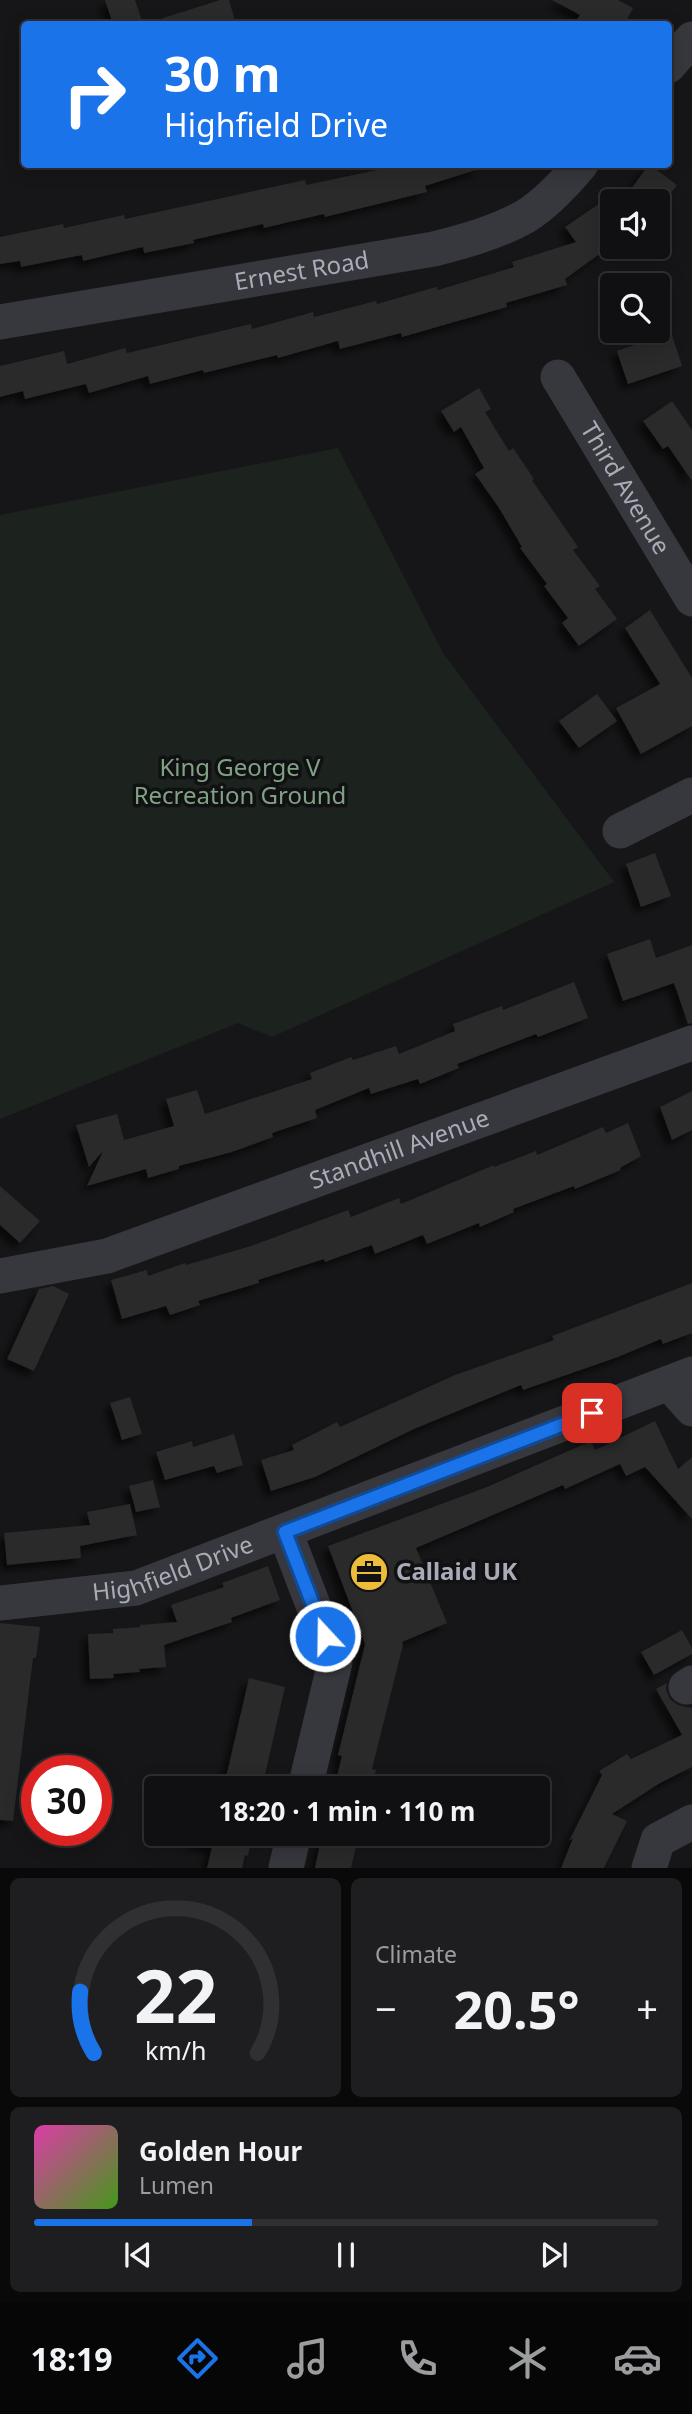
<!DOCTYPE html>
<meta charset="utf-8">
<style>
body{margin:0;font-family:"Noto Sans",sans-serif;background:#1e1e20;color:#f1f3f6;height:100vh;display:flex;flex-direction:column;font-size:26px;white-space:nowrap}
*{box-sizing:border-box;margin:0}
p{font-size:23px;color:#9c9d9f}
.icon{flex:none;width:38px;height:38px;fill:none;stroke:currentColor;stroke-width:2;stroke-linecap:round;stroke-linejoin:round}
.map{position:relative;height:1868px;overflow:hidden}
.panel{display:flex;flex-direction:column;gap:10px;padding:10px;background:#09090a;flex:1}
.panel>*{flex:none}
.top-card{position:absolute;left:21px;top:21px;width:651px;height:147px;border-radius:7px;box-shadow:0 4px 18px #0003,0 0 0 2px #303032;background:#1a73e8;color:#fff;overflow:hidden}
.fabs{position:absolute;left:600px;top:189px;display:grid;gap:14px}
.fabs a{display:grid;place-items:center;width:70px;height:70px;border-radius:7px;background:#101012;box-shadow:0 4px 18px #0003,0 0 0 2px #303032;font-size:35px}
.speed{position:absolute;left:21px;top:1755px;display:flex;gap:14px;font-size:35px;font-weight:700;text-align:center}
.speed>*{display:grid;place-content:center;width:91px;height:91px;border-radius:50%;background:#101012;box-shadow:0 4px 18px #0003,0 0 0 2px #303032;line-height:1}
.speed .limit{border:10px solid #d22;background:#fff;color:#111}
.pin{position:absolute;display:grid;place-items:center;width:60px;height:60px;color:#fff;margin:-30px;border-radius:14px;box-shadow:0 4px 10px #0006}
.me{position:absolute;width:77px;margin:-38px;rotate:339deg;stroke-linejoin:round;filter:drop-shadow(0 0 5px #0008)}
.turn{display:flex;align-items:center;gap:24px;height:147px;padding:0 28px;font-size:32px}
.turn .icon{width:91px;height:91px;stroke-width:2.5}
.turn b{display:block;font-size:49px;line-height:60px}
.big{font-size:52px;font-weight:700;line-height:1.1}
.panel .tile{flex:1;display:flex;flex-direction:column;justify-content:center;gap:10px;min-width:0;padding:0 24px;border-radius:10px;background:#1e1e20}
.panel .dial{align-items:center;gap:0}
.dial svg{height:182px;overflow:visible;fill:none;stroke:#303032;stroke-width:7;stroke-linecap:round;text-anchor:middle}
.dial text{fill:#f1f3f6;stroke:none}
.song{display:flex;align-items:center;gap:21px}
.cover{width:84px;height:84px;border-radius:10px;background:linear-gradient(135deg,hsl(320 70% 55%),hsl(100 70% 35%))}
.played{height:7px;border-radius:4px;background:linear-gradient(90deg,#1a73e8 35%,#303032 35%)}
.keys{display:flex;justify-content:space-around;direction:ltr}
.heat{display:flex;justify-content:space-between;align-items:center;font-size:38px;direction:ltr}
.panel .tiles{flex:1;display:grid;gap:10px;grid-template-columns:1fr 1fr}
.tile:last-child{grid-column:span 2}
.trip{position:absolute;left:144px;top:1776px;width:406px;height:70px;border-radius:7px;background:#101012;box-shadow:0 4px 18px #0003,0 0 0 2px #303032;font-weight:700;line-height:70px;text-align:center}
.dock{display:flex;height:112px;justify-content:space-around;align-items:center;background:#060607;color:#9c9d9f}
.dock .icon{width:49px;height:49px}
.dock .current{color:#1a73e8}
.dock b{font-size:32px;color:#f1f3f6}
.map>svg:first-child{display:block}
</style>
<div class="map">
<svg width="692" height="1868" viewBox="0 0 692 1868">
<defs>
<filter id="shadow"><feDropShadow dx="-6" dy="6" stdDeviation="3.5" flood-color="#0009"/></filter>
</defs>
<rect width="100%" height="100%" fill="#161618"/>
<path fill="#1c231e" d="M338,448L443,653L614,882L272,1037L238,1023L0,1119V515Z"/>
<g fill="#29292c" filter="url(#shadow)">
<path d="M105,0H135L143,24H113Z"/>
<path d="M220,0H229L236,24H158L157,20Z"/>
<path d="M552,0H618L633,8L625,24H574L580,15Z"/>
<path d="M405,164H478L479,169L425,186L427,192L325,217L324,214L264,228L263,224L193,240L194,243L144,253L143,247L83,261L82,255L21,267L20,261L0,264V237L63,224L64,228L124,215L125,219L305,180L306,185Z"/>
<path d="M649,164L677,185L665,201H642L629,192Z"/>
<path d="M612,195V245L565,279L567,285L506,303L507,307L402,337L401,333L340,349L338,341L278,358L277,355L204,373L203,370L150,384L148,376L89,393L86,384L25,399L23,391L0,397V366L64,351L67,364L125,348L127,353L251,324L252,329L313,312L314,317L376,301L377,304L436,287L438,290L514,267L512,262L576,242L565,227Z"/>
<path d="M671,332L682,366L628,384L617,351Z"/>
<path d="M479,388L491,409L485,412L509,451L513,448L534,479L532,480L578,547L573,550L600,586L595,589L617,619L579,646L562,623L568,618L544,586L547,584L520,548L522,547L499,508L475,474L484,468L461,427L454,432L441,411Z"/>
<path d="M672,401L692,430V481L668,446L663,449L643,421Z"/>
<path d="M650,610L692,678V726L641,754L616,708L660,684L625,628Z"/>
<path d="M597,694L617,721L579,748L559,721Z"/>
<path d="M655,853L671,896L641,907L626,864Z"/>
<path d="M650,939L656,958L692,945V1023L688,1024L674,983L623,1001L607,954Z"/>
<path d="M574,982L588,1018L538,1037L536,1034L457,1064L459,1068L420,1084L418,1079L371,1094L369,1088L315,1110L317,1118L272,1133L273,1137L232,1152L179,1166V1169L148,1178L146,1169L87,1186L103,1151L89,1167L76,1125L117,1114L124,1140L174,1126L166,1099L197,1090L205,1114L312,1079L310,1073L351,1057L353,1060L396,1046L399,1054L455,1031L453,1024L502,1006L503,1010Z"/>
<path d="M692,1091V1130L672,1140L660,1107Z"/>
<path d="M628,1123L641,1156L620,1168L621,1170L575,1189L574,1186L513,1209L514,1212L480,1227L479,1223L427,1244L423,1235L375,1254L372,1245L325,1262L324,1259L258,1280L259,1283L198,1301L200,1305L170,1315L166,1306L122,1319L111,1280L147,1270L148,1276L185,1263L186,1265L251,1246L348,1210L351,1217L399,1198L401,1204L494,1165V1167L536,1151L537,1155L603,1127L606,1133Z"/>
<path d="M0,1186L40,1221L20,1243L0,1225Z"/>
<path d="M692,1283V1333L663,1344L661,1339L618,1357L523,1390L521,1385L414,1429L315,1477L271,1491L261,1460L294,1450L292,1445L337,1422L340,1427L455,1375L554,1340L552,1336Z"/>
<path d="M53,1286L69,1294L34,1371L7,1359L39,1289Z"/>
<path d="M130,1397L142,1434L122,1440L110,1403Z"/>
<path d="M655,1421L678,1469L692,1457V1519L645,1467L626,1476L620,1464L565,1489L563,1485L416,1548L447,1623L402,1642L403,1645L372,1769L376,1770L371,1788H334L342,1756L338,1755L365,1644L328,1546L487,1487L591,1441L595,1450Z"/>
<path d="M234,1434L243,1465L217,1473L214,1466L165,1480L156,1452L192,1441L193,1447Z"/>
<path d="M153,1480L160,1507L136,1512L129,1486Z"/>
<path d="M130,1504L137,1535L80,1546L81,1558L7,1565L4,1533L90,1525L87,1512Z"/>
<path d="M268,1566L280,1600L231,1618L232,1622L164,1645L166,1667L139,1669L140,1672L113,1674L114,1678L90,1679L88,1634L113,1633V1629L140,1627V1625L177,1622L171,1605L224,1587L222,1583Z"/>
<path d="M0,1623L40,1627L36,1658H33L13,1821L0,1820Z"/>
<path d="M682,1630L692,1648V1654L654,1675L641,1652Z"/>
<path d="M249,1678L285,1687L262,1788H236L224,1786Z"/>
<path d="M667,1683L666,1689L670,1699L678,1705L692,1708V1767L660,1783L612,1814L627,1821L604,1868H561L573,1838L569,1841L602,1775L599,1771L627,1754L631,1759L682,1735L656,1689Z"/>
<path d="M192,1834H253L248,1856L245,1855L242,1868H207L212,1847L191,1842Z"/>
<path d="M322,1834H359L351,1868H315Z"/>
</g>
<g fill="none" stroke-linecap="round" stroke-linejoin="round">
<g stroke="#37383d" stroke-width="35">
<path d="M668,66L692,39"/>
<path id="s1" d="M0,322L434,249C465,241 498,232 526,216C547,203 565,183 581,164"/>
<path id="s2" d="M558,377L692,599"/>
<path d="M620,831L692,795"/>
<path id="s3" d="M0,1276L107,1256L692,1043"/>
<path d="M669,1383L692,1409"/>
<path d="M285,1532L335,1662L305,1788"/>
<path id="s4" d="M0,1603L136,1588L692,1374"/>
<path d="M686,1687L692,1683"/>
<path d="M286,1868L294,1834"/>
<path d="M649,1868L658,1840L692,1822"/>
</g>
</g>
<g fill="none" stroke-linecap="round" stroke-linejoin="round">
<g stroke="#114b97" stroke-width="18">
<path id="route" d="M325,1636L285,1532L592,1413"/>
</g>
<use href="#route" stroke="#1a73e8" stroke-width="12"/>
</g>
<defs>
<g id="office-disc" transform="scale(2.0125)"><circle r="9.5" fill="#edbc39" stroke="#111113"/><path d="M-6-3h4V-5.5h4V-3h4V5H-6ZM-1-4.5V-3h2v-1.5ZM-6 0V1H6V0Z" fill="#111"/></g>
</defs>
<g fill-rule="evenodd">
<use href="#office-disc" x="369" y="1572"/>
</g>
<g text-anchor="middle" stroke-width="7" stroke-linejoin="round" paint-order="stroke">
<g font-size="24" fill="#a9acb8" stroke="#111113">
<text dy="8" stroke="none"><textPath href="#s1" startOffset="306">Ernest Road</textPath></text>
<text dy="8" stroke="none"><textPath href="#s2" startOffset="130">Third Avenue</textPath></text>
<text dy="8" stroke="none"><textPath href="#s3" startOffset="420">Standhill Avenue</textPath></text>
<text dy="8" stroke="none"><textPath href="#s4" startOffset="177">Highfield Drive</textPath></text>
</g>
<g font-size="24" fill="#80a284" stroke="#111113">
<text x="240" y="776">King George V<tspan x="240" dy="28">Recreation Ground</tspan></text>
</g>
<g font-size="24" font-weight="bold" fill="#a9acb8" stroke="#111113" text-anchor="start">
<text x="396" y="1580">Callaid UK</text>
</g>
</g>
</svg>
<div class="fabs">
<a><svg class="icon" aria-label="sound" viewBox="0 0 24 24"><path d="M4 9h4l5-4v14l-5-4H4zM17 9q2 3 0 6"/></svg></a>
<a><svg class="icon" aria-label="search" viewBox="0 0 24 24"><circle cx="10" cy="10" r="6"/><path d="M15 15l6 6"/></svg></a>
</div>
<div class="speed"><div class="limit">30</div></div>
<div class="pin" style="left:592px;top:1413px;background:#d93025"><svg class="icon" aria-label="arrive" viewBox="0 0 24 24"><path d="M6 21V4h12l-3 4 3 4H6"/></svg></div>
<svg class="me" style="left:325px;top:1636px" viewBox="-20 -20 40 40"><circle r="17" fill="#1a73e8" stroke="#fff" stroke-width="3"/><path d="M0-11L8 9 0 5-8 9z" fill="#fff"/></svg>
<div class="trip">18:20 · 1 min · 110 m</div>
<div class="top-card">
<div class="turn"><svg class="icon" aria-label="right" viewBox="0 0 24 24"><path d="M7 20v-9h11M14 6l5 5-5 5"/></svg><div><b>30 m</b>Highfield Drive</div></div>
</div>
</div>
<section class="panel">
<div class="tiles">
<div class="tile dial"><svg viewBox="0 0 100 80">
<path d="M14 69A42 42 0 1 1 86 69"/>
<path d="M14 69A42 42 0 0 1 8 42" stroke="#1a73e8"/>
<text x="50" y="56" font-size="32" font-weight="700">22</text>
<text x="50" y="72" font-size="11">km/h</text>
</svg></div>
<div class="tile"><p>Climate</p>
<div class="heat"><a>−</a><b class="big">20.5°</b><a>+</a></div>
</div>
<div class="tile">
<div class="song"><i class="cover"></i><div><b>Golden Hour</b><p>Lumen</p></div></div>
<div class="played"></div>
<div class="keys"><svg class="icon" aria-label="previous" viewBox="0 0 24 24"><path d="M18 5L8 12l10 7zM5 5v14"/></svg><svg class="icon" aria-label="pause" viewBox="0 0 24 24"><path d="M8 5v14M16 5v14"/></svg><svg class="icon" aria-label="next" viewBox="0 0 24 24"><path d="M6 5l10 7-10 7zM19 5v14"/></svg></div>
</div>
</div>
</section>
<nav class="dock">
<b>18:19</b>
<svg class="icon current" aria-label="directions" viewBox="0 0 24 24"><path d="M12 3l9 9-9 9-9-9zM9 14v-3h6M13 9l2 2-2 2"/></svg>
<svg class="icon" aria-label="music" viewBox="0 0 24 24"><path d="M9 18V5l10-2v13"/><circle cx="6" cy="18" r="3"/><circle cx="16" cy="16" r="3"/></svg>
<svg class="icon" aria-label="phone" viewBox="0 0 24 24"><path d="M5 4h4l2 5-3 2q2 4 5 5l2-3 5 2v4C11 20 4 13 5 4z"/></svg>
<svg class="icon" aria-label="climate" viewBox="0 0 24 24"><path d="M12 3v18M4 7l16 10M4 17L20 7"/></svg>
<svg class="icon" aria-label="car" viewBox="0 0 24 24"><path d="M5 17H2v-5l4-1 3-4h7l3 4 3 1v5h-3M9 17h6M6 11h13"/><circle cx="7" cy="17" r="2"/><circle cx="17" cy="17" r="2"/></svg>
</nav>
